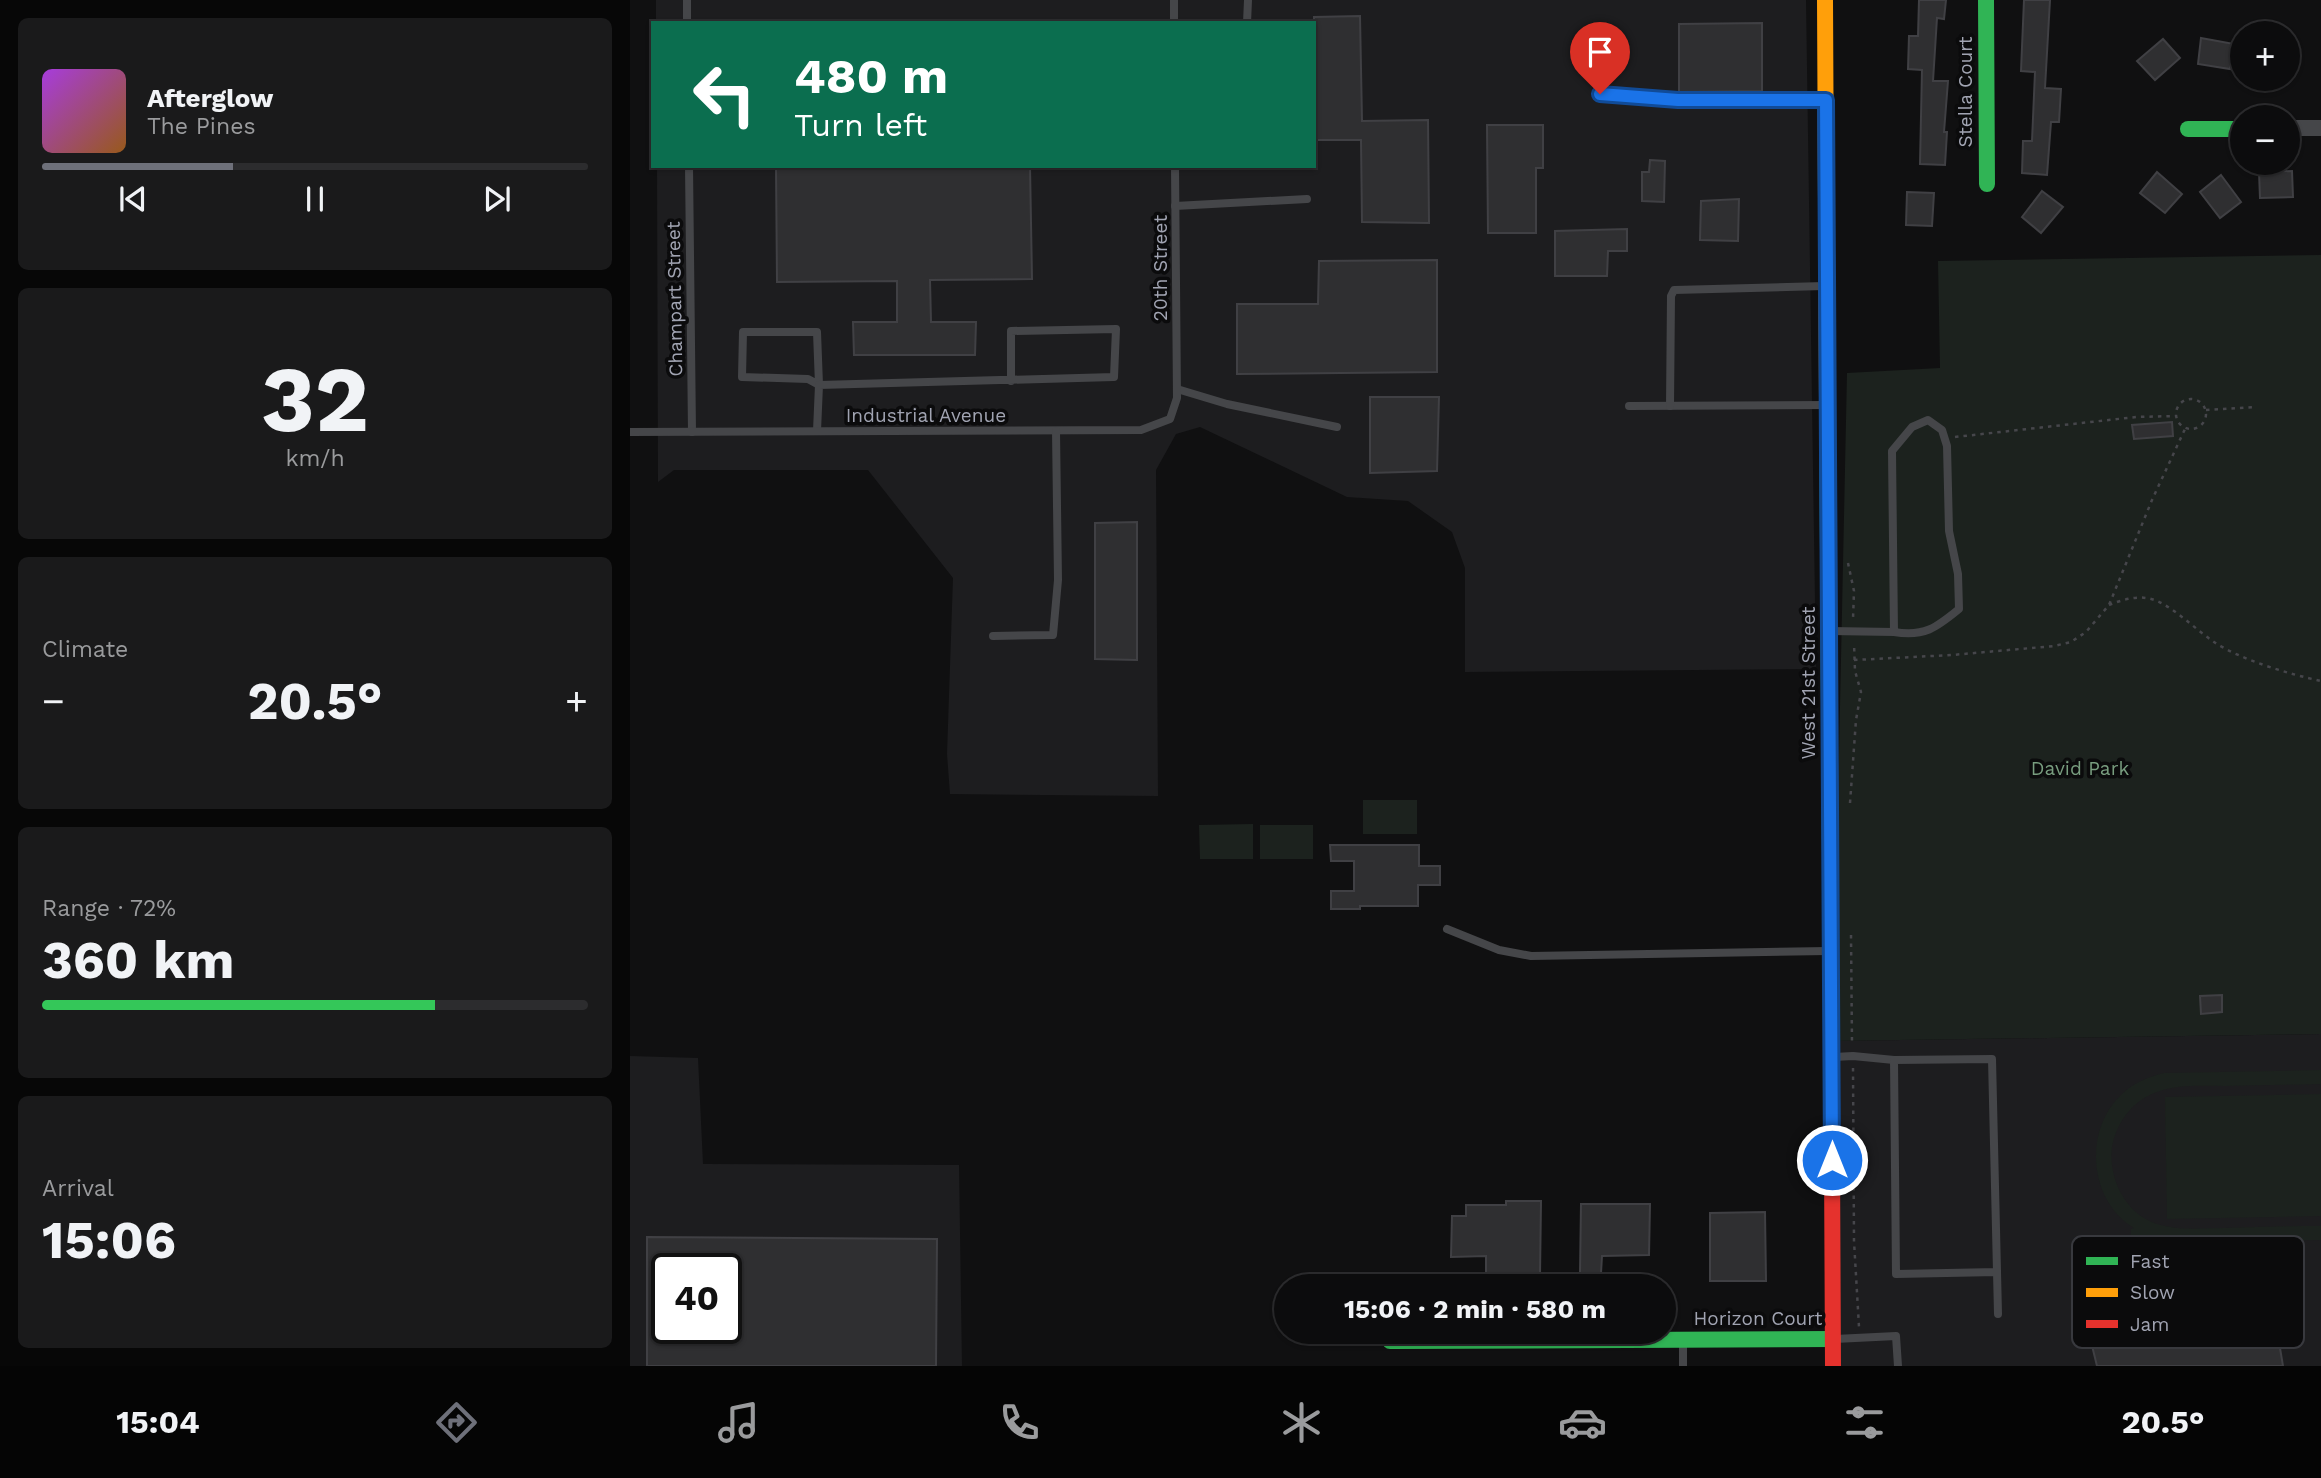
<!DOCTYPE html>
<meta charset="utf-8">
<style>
body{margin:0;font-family:"Work Sans",sans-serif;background:#1a1a1b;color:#f1f3f6;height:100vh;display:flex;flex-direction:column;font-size:26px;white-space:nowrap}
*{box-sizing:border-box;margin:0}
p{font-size:23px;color:#9a9b9d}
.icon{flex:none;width:38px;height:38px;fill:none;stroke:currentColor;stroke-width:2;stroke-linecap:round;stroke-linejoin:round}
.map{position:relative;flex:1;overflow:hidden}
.details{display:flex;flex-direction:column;gap:18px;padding:18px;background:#070707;width:630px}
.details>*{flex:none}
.banner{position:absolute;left:21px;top:21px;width:665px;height:147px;border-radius:0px;box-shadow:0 2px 5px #0004,0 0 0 2px #2c2c2e;background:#0b6e4f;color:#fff;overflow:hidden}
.controls{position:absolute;left:1600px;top:21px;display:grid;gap:14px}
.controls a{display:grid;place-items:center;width:70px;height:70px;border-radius:50%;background:#0c0c0d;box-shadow:0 2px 5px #0004,0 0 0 2px #2c2c2e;font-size:35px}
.speed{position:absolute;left:21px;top:1253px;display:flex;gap:14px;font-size:35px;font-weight:700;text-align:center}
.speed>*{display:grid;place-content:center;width:91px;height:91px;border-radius:50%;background:#0c0c0d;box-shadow:0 2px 5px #0004,0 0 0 2px #2c2c2e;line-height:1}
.speed .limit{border:4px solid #111;border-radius:10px;background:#fff;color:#111}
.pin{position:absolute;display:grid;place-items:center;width:60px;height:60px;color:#fff;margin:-72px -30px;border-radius:50% 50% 50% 0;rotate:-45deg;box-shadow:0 0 7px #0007}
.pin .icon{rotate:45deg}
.me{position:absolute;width:77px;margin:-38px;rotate:0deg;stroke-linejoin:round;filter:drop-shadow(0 0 5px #0008)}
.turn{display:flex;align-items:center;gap:24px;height:147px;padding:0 28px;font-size:32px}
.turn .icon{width:91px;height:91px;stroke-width:2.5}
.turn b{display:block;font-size:49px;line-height:60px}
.big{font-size:52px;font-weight:700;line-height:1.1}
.details .card{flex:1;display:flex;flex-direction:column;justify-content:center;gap:10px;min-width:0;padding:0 24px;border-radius:10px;background:#1a1a1b}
.details .dial{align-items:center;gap:0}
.dial b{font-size:91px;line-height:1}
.song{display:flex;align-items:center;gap:21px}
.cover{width:84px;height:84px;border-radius:10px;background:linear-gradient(135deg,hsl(280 70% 55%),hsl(30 70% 35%))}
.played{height:7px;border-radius:4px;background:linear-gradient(90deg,#6e707a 35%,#2c2c2e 35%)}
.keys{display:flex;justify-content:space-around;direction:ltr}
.heat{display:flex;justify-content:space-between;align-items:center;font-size:38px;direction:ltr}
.charge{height:10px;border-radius:5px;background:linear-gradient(90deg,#34c759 72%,#2c2c2e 0)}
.trip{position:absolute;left:644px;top:1274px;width:402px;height:70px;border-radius:35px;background:#0c0c0d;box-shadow:0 2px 5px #0004,0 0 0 2px #2c2c2e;font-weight:700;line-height:70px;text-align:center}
.tabs{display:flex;height:112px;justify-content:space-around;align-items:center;background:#050505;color:#9a9b9d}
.tabs .icon{width:49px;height:49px}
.tabs .on{color:#6e707a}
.tabs b{font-size:32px;color:#f1f3f6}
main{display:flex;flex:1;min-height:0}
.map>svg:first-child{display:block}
</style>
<main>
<section class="details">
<div class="card">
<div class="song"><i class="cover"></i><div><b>Afterglow</b><p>The Pines</p></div></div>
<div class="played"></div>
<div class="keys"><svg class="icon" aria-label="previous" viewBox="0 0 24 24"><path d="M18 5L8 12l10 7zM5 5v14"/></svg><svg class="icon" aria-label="pause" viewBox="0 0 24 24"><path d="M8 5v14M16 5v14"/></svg><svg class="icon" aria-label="next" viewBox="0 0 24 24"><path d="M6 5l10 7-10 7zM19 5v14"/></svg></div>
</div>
<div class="card dial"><b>32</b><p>km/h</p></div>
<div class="card"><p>Climate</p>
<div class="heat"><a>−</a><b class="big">20.5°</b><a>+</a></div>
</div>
<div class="card"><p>Range · 72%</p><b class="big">360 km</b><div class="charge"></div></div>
<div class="card"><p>Arrival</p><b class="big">15:06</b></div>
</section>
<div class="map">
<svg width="1691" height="1366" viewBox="0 0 1691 1366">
<rect width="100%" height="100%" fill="#101011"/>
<g fill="#1d1d1f" fill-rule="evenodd">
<path d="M26,0H1176L1186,669L835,672V568L822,532L778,501L717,497L570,427L546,434L526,470L528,796L320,794L317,754L323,578L238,470H44L28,482L27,166H684V23H26Z"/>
<path d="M1691,1034V1366H1208L1203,1041Z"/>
<path d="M0,1056L68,1058L73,1164L329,1165L332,1366H0ZM37,1269H96V1328H37Z"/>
</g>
<g fill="#1c221e">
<path d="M1691,255V1034L1203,1041L1217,373L1310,368L1308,261Z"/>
<rect x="733" y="800" width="54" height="34"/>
<path d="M623,824V859H570L569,825Z"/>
<rect x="630" y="825" width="53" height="34"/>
<path d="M1691,1070V1084C1659,1085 1627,1085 1595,1086C1573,1086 1548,1084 1527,1092C1503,1100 1486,1123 1482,1147C1478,1178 1495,1214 1527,1224C1549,1231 1572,1228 1595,1228C1627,1227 1659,1226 1691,1226V1240L1501,1243V1229L1504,1228C1459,1201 1453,1131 1491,1095C1503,1083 1518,1077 1534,1073Z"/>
<path d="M1691,1094V1216L1537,1219L1535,1097Z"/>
</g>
<g fill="#2f2f31" stroke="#404044" stroke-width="2" fill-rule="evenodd">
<path d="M1289,0H1316L1314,19L1307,18L1303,81H1318L1314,132H1317L1315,165L1290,164L1292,70L1278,69L1279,36H1288Z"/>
<path d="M1394,0H1420L1415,88L1431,89L1429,122H1421L1417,175L1392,173L1393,141H1402L1405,72L1391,71Z"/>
<path d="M730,16L732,121L798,120L799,223L732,222L731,140H684V17Z"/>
<path d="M1132,23V91L1049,92V24Z"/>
<path d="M1571,38L1604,44L1600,69L1568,64Z"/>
<path d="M1533,39L1550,58L1525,80L1507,61Z"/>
<path d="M857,125H913V168H906V233H858Z"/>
<path d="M1020,160L1035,161L1034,202L1012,201V172H1019Z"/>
<path d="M146,166H400L402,279L300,280L301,322H346L345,355H224L223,322H267V281L147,282Z"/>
<path d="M1662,171L1663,197L1630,198L1629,172Z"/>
<path d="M1527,172L1552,194L1535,213L1510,193Z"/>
<path d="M1591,175L1611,202L1590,218L1570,192Z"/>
<path d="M1412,191L1433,207L1411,233L1392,217Z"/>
<path d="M1277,192L1304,193L1302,226L1276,225Z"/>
<path d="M1109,199L1108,241L1070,240L1071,201Z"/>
<path d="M997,229V251H978L977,276H925V231Z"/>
<path d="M807,260V372L607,374V304H688L689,261Z"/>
<path d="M740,397H809L807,471L740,473Z"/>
<path d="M1542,422L1543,436L1504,439L1502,425Z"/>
<path d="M507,522V660L465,659V523Z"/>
<path d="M700,845H789V866H810V885H788V906H730V909H701V891H724V861H701Z"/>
<path d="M1592,995V1012L1571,1014L1570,996Z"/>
<path d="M876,1201H911L910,1276H856V1256L821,1257L822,1216H836V1205H876Z"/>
<path d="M951,1204H1020L1019,1255L972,1256L971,1273H950Z"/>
<path d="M1135,1212L1136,1281H1080V1213Z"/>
<path d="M17,1237L307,1239L306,1366H17ZM37,1269H96V1328H37Z"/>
<path d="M1535,1281L1549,1342L1645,1318L1653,1366H1467L1452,1305Z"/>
</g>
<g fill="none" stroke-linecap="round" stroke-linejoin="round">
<g stroke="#46464b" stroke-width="2.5" stroke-dasharray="3.5 5" stroke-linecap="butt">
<circle cx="1561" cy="414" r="15"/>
<path d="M1576,410L1625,407"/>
<path d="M1325,437L1506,417L1545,416"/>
<path d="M1218,563L1224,591L1223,619"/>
<path d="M1479,605C1494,599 1511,594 1527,601C1547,610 1565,629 1584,642C1611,660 1659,674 1691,681"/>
<path d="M1224,660L1322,655L1424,646L1441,642L1456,632L1479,605L1522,500L1555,429"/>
<path d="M1220,803L1226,720L1231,692L1225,671L1224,643"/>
<path d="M1221,935L1222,1044"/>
<path d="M1223,1068L1224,1241L1229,1327"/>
</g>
<g stroke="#454649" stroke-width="8">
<path d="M57,0V23"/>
<path d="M544,0V23"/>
<path d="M617,23L618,0"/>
<path d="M970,94L1048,100H1193"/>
<path d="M59,166L62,432"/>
<path d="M545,206L677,199"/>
<path d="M113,332H187L189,385L178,379L112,377Z"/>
<path d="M547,389L597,404L707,427"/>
<path d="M999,406L1195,405"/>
<path d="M1040,406L1041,296L1044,290L1194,286"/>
<path d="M187,431L189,385L484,377L486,329L381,331V381"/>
<path d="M0,432L511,430L540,419L547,398L545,166"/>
<path d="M1200,631L1264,632L1262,451L1282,427L1298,420L1312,430L1317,446L1319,531L1328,574L1329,609C1306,628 1294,637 1264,632"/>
<path d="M363,636L423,635L428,580L426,431"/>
<path d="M817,929L869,950L901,956L1198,951"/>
<path d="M1204,1057L1223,1056L1264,1060"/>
<path d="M1367,1272L1266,1274L1264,1060L1362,1059L1368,1314"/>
<path d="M1205,1339L1266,1336L1268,1366"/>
<path d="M1053,1341V1366"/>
</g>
<path stroke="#454649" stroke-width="16" d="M1657,128H1691"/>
<g stroke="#30b455" stroke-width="16">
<path d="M1356,0L1357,184"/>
<path d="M1558,129H1612"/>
<path d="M1197,398L1202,1159"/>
<path d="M760,1341L1203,1339"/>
</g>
<path stroke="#ff9f0a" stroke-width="16" d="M1195,0L1197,398"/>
<path stroke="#e5322d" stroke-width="16" d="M1202,1159L1203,1366"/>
</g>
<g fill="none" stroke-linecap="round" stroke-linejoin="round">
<g stroke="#114b97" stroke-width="18">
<path id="route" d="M970,94L1048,100H1196L1202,1160"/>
</g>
<use href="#route" stroke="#1a73e8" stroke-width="12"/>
</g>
<g text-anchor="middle" stroke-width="7" stroke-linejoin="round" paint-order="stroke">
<g font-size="19" fill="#a1a4b2" stroke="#0b0b0c">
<text transform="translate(1335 92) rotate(-90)" y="7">Stella Court</text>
<text transform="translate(530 268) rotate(-90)" y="7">20th Street</text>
<text transform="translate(44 299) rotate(-91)" y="7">Champart Street</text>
<text x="296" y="422">Industrial Avenue</text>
<text transform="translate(1178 683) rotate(-90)" y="7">West 21st Street</text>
<text x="1128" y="1325">Horizon Court</text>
</g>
<g font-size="19" fill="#789d7f" stroke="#0b0b0c">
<text x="1450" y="775">David Park</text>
</g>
</g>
<rect x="1442" y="1236" width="232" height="112" rx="10" fill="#0b0b0c" stroke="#38393e" stroke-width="2"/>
<rect x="1456" y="1257" width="32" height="8" fill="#30b455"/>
<rect x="1456" y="1288" width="32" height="9" fill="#ff9f0a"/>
<rect x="1456" y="1320" width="32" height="8" fill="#e5322d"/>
<g font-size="19" fill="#a1a4b2">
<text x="1500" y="1268">Fast</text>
<text x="1500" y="1299">Slow</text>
<text x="1500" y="1331">Jam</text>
</g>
</svg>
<div class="controls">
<a>+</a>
<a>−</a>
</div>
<div class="speed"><div class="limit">40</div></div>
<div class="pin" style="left:970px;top:94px;background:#d93025"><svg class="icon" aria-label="arrive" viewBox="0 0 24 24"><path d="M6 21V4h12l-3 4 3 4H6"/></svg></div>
<svg class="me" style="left:1202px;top:1160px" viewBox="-20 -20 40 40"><circle r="17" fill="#1a73e8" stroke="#fff" stroke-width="3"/><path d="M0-11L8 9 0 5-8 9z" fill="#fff"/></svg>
<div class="trip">15:06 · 2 min · 580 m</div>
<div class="banner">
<div class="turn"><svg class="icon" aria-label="left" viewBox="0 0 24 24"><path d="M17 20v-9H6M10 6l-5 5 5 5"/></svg><div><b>480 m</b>Turn left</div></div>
</div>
</div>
</main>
<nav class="tabs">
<b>15:04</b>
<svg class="icon on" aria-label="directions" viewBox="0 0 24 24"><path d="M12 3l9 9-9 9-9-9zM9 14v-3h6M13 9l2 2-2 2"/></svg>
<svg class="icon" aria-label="music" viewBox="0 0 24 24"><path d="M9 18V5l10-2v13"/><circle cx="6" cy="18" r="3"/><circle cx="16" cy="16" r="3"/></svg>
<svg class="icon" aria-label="phone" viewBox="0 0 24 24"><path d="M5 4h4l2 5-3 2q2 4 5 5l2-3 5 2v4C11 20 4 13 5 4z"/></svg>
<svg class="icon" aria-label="climate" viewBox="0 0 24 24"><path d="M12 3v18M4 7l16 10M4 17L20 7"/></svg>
<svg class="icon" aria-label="car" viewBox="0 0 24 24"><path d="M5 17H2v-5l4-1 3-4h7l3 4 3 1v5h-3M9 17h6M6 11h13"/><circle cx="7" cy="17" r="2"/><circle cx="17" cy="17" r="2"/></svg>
<svg class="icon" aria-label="filters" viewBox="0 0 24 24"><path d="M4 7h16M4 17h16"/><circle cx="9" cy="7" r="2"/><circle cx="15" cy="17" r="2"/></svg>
<b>20.5°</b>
</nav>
